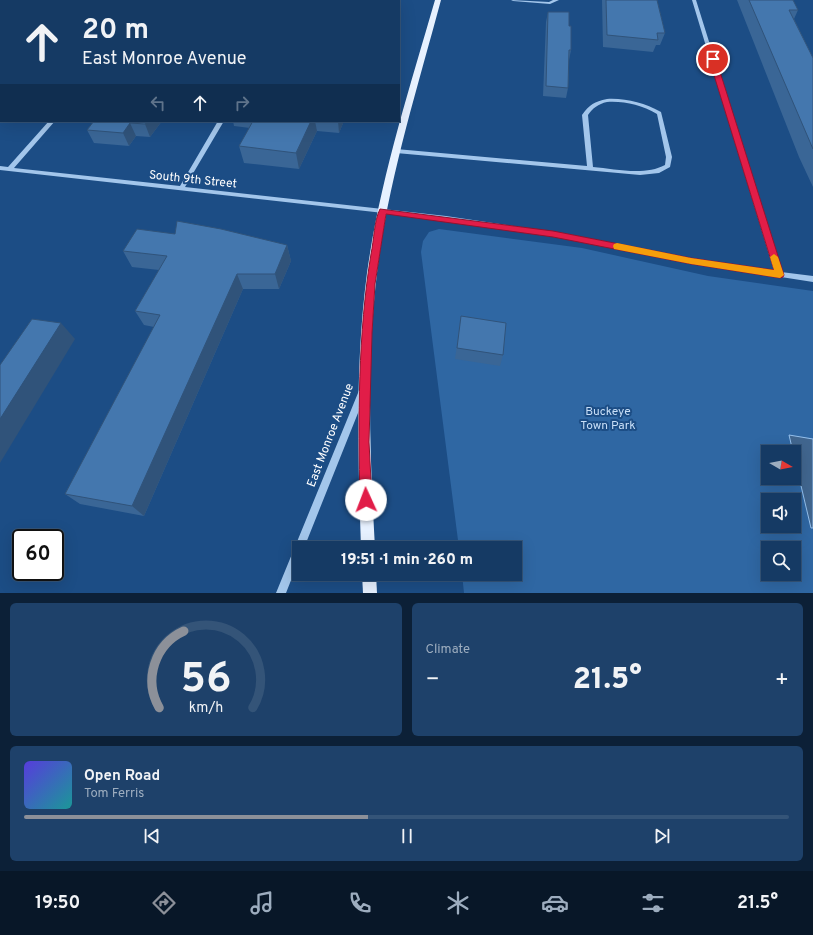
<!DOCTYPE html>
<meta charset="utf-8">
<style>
body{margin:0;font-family:Overpass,sans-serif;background:#1e416a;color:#f1f3f6;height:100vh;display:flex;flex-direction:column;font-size:15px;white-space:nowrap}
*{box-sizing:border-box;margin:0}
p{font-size:13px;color:#9dadbf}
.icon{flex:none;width:22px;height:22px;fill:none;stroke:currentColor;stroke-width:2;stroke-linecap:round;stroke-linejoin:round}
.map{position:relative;height:593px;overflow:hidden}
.side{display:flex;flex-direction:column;gap:10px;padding:10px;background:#0c2037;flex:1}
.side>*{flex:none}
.hud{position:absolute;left:0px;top:0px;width:400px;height:122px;box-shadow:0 4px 16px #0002,0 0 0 1px #345478;background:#153a64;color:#f1f3f6;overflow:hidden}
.needle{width:26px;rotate:99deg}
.fabs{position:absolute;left:761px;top:445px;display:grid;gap:8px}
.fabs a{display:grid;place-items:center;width:40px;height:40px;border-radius:0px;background:#153a64;box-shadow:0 4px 16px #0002,0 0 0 1px #345478;font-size:20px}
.speed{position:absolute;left:12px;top:529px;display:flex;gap:8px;font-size:20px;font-weight:700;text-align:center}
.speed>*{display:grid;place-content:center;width:52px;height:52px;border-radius:50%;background:#153a64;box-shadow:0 4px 16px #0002,0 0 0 1px #345478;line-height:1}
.speed .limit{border:2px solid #111;border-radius:6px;background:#fff;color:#111}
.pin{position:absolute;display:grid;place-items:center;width:34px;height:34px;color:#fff;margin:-17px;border:2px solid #fff;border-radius:50%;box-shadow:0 1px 4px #0007}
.me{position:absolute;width:44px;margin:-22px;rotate:358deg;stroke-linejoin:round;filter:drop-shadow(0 0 3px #0008)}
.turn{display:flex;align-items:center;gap:14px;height:84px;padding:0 16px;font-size:18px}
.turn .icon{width:52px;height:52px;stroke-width:2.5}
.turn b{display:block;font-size:28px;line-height:34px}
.lanes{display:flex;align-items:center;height:38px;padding:0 16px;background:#0003;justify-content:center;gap:20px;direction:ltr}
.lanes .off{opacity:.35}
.big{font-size:30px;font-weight:800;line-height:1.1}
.side .card{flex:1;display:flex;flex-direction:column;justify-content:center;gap:6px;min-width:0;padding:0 14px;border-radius:6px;background:#1e416a}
.side .dial{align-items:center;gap:0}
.dial svg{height:104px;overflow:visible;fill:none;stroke:#345478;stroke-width:7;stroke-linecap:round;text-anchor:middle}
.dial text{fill:#f1f3f6;stroke:none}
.song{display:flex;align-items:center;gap:12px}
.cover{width:48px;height:48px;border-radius:6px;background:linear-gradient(135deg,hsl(250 70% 55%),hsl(180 70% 35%))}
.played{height:4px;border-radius:2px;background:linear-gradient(90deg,#8c9099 45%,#345478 45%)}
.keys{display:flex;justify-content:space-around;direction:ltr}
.heat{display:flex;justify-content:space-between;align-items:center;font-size:22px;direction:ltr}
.side .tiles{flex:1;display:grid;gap:10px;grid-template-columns:1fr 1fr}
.card:last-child{grid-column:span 2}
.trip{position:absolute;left:292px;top:541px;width:230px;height:40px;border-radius:0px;background:#153a64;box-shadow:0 4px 16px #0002,0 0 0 1px #345478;font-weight:800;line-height:40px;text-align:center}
.menu{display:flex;height:64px;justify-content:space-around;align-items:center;background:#081728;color:#9dadbf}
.menu .icon{width:28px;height:28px}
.menu .on{color:#8c9099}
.menu b{font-size:18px;color:#f1f3f6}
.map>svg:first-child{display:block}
</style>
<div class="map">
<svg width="813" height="593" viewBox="0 0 813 593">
<rect width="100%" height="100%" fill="#1c4d85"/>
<path fill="#2f67a3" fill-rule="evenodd" d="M439,229L582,248L708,276L813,291V593H464L462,574H515V548H459L421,252L423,241L429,232ZM768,452H794V478H768ZM768,500H794V526H768ZM768,548H794V574H768Z"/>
<path fill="#41668f" stroke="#96c1ed" d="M789,435L813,439V528H811Z"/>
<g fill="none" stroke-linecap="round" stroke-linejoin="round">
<g fill="#a3c6eb" fill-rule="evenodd">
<path d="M511,0L549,2L553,0H559L550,4L513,1Z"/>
<path d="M692,0H696L781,272L813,276V282L781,277L779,278L776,276L691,264L566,238L446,220L0,170V166L8,167L49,121H55L14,168L180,186L218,121H224L185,187L446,216L566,234L691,258L774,271Z"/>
<rect x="0" y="17" width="1" height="3"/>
<path d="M607,99C626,98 644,103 661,112L672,157L670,167L659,173L640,175L396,153L393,151L396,149L587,166L582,115C590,104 594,102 607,99ZM607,102C625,101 641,105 657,114L666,157L665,165C645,176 615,169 593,167L588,115C593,108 598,104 607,102Z"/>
<path d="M362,389L365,390L366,393L304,548H299V560L286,593H276L358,393L359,390Z"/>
</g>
<g fill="#e7f1ff" fill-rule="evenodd">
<path d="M435,0H441C417,90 388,181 377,273C366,364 370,457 375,548H361C358,457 355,364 367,273C380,180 409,90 435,0Z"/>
<path d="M362,574H376L377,593H363Z"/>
</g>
</g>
<g fill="#3a6696">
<path d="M602,0H657L665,33L660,45H656L653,52L603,47Z"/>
<path d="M737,0H793L798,10L794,19L813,58V187L799,157Z"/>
<path d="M548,12L569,26L571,50L569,60L568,88L566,98L543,96L546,22Z"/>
<path d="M94,121H162L150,137L136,136L129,146L94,143L87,130Z"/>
<path d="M233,121H344L339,133L317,131L299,169L244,163L239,146L250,128L234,126Z"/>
<path d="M175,234L287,245L291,261L279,289H243L144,516L80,504L65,494L154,327L144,325L135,311L159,270L132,267L123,251Z"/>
<path d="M461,316L503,355L500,366L455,359Z"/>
</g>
<g fill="#30537a">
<path d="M94,0H111L110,1H93Z"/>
<path d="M238,0H250L249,1H238Z"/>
<path d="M1,90V112L0,113V91Z"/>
<path d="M147,121H162L150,137L145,124Z"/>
<path d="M311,121H315L317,131L299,169L296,153Z"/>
<path d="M338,121H344L339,133Z"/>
<path d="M130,123L136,136L129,146L123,133Z"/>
<path d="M287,245L291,261L279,289L275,274Z"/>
<path d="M237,274L243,289L144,516L132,506Z"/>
<path d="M61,323L75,339L0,463V419Z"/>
</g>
<g fill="#4477ae" stroke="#30537a">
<path d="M54,0H94L93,1H53Z"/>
<path d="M190,0H238V1H189Z"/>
<path d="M606,0H657L665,33H657L658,40L607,35Z"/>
<path d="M749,0H793L798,10H789L813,58V149Z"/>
<path d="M548,12H569V26H571V50H569L568,88L546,86Z"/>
<path d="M1,50V90L0,91V51Z"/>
<path d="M94,121H147L145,124L130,123L123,133L87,130Z"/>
<path d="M253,121H311L296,153L239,146Z"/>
<path d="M177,221L221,229L287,245L275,274H237L132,506L65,494L160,315L135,311L167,256L123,251L137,229L175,234Z"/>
<path d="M461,316L506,323L503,355L457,348Z"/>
<path d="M32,319L61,323L0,419V365Z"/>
</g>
<path fill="#e11d48" stroke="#92132f" d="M710,58L716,59L784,275L783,277L780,278L691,264L553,237L386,214L375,284L372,333L369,442L372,500L370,504L366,505L362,504L360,500C358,419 358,333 371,254C374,240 374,221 380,209L553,231L691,258L774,270L709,59Z"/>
<path fill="#f59e0b" d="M617,243L691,258L774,270L770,257L774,254L778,257L784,275L780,278L691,264L614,249L613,246L614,244Z"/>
<g text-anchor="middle" stroke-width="4" stroke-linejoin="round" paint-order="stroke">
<g font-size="12" fill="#fff" stroke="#1c4d85">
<text transform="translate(193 179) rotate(6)" y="4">South 9th Street</text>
<text transform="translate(330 435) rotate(-69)" y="4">East Monroe Avenue</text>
</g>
<g font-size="12" fill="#c8dff8" stroke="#1c4d85">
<text x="608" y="415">Buckeye<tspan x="608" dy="14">Town Park</tspan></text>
</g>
</g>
</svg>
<div class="fabs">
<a><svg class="needle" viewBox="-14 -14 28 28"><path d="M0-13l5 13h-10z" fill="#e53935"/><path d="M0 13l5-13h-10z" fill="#9dadbf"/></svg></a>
<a><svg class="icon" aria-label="sound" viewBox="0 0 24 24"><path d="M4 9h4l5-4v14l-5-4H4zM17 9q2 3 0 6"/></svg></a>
<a><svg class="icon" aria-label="search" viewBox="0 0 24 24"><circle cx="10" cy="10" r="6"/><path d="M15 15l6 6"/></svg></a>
</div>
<div class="speed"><div class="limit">60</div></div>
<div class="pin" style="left:713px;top:59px;background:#d93025"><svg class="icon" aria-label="arrive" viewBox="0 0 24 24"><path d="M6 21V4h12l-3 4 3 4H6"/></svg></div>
<svg class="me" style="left:366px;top:500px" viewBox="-20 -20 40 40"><circle r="19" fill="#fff"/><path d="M0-13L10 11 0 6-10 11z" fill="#e11d48"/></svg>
<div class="trip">19:51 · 1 min · 260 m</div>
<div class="hud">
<div class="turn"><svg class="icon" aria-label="ahead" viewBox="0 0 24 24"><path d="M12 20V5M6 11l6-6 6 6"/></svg><div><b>20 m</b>East Monroe Avenue</div></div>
<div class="lanes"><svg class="icon off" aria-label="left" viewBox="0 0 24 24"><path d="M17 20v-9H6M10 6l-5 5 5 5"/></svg><svg class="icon" aria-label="ahead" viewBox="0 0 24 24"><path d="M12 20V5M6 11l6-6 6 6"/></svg><svg class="icon off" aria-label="right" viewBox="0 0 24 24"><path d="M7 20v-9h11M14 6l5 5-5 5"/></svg></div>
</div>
</div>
<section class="side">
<div class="tiles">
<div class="card dial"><svg viewBox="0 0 100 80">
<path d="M14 69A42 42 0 1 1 86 69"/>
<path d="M14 69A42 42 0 0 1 33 10" stroke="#8c9099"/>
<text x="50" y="56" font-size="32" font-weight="700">56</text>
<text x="50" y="72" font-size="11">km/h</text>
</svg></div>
<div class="card"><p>Climate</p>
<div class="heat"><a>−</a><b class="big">21.5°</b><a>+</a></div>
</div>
<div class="card">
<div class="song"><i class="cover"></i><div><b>Open Road</b><p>Tom Ferris</p></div></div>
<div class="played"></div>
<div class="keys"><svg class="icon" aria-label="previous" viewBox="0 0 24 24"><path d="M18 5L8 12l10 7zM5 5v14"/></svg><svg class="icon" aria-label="pause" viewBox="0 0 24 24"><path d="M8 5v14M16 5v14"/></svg><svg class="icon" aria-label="next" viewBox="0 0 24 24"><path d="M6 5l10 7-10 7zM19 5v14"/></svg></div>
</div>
</div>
</section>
<nav class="menu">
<b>19:50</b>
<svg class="icon on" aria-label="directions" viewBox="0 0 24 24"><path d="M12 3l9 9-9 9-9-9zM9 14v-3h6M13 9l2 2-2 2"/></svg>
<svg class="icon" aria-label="music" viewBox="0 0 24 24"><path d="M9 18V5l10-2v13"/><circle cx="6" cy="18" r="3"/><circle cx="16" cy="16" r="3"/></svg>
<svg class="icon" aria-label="phone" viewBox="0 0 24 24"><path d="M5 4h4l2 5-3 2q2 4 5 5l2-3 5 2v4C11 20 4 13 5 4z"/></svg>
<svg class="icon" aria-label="climate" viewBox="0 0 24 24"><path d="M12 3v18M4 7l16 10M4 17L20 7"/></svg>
<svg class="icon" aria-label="car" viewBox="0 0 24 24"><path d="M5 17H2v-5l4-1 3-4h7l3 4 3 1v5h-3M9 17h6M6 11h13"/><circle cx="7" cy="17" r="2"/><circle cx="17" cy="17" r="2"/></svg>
<svg class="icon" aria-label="filters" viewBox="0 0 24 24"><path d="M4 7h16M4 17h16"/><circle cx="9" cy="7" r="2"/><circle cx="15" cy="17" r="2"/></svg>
<b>21.5°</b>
</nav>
